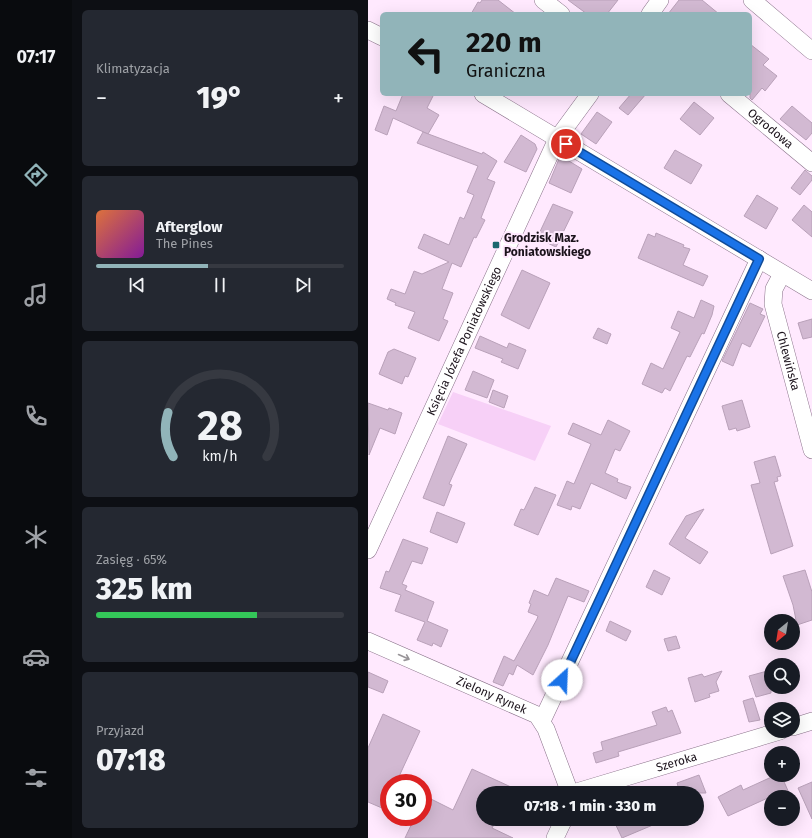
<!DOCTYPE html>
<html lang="pl">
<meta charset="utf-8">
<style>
body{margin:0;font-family:"Fira Sans",sans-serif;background:#242831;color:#f1f3f6;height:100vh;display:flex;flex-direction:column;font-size:15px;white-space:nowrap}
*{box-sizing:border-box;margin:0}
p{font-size:13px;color:#9ea1a6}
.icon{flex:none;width:22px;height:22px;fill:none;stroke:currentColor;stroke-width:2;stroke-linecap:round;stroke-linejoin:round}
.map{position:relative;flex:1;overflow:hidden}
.panel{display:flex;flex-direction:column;gap:10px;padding:10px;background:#0d0f14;width:296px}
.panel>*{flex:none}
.guide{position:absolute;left:12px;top:12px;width:372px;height:84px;border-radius:6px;box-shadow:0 4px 16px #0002;background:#91b4b9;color:#111;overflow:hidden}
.needle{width:26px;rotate:210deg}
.controls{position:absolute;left:396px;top:614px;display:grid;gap:8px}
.controls a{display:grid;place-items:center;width:36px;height:36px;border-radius:50%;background:#171b24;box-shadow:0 4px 16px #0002;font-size:20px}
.speed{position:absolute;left:12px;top:774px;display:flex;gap:8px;font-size:20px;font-weight:700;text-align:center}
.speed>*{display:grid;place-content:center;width:52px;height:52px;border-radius:50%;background:#171b24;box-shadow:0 4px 16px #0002;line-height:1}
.speed .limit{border:6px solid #d22;background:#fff;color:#111}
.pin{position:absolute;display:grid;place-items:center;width:34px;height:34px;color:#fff;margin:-17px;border:2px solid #fff;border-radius:50%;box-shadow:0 1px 4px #0007}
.me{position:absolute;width:44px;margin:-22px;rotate:25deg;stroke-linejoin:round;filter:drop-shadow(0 0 3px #0008)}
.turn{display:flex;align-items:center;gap:14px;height:84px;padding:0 20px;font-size:18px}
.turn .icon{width:52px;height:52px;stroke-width:2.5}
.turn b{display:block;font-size:28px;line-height:34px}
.big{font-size:30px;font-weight:800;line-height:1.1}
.panel .tile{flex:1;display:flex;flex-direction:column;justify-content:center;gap:6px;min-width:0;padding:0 14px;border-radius:6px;background:#242831}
.panel .dial{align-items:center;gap:0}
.dial svg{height:104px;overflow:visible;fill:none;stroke:#363941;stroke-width:7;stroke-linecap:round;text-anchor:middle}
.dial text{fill:#f1f3f6;stroke:none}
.song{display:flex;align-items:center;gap:12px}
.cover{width:48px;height:48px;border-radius:6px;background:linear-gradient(135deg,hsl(20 70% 55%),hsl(290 70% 35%))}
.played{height:4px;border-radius:2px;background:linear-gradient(90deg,#91b4b9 45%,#363941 45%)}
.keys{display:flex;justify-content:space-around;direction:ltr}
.heat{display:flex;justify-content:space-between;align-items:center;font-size:22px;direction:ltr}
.charge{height:6px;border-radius:3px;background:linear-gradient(90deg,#34c759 65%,#363941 0)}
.trip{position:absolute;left:108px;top:786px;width:228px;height:40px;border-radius:20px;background:#171b24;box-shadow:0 4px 16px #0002;font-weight:800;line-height:40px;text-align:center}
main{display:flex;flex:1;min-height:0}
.menu{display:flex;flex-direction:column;width:72px;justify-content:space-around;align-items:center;background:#090b0e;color:#9ea1a6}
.menu .icon{width:28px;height:28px}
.menu .active{color:#91b4b9}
.menu b{font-size:18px;color:#f1f3f6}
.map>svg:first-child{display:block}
</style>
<main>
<nav class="menu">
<b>07:17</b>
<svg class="icon active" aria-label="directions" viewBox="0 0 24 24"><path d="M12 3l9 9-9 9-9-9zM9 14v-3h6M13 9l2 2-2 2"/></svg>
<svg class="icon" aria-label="music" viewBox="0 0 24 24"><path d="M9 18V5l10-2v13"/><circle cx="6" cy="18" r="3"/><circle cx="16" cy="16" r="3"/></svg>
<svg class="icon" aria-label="phone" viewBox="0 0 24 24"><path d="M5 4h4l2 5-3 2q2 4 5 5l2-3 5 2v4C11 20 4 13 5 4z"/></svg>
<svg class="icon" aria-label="climate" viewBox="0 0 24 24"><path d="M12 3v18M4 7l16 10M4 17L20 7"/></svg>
<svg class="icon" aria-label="car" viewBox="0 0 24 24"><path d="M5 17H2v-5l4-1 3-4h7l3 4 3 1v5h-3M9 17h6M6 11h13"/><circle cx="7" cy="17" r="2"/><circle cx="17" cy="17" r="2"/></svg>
<svg class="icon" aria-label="filters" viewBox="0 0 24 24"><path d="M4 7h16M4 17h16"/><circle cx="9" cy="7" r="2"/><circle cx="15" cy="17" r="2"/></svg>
</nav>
<section class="panel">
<div class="tile"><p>Klimatyzacja</p>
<div class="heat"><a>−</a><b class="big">19°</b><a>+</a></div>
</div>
<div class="tile">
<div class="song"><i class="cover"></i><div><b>Afterglow</b><p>The Pines</p></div></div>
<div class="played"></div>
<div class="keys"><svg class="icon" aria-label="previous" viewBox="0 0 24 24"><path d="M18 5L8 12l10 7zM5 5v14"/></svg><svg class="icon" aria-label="pause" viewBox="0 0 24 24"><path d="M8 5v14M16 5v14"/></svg><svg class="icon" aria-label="next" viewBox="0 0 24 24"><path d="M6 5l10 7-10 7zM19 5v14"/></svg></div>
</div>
<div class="tile dial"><svg viewBox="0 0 100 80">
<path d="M14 69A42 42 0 1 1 86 69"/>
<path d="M14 69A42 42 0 0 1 10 35" stroke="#91b4b9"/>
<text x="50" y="56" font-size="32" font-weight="700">28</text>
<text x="50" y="72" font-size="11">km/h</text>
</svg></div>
<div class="tile"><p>Zasięg · 65%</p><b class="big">325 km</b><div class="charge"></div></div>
<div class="tile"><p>Przyjazd</p><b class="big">07:18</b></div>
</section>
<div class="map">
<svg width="444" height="838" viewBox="0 0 444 838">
<rect width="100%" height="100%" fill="#ffe9fe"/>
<path fill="#f7d0f7" d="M85,392L183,426L167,461L70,424Z"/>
<g fill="#d2b9d2" stroke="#b9a1b9">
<path d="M114,0H130L148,14H103L110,2L112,3Z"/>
<path d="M200,0H250L239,14H219Z"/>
<path d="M311,0H334L351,14H300Z"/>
<path d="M382,44L401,59L395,65L409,76L397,91L394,88L384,100L382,98Z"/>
<path d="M35,94H66L59,108L71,115L60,134L25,118L19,135L7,130L16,106L28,111Z"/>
<path d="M263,94H278L260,115L251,108Z"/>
<path d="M326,102L346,118L332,135L312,119Z"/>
<path d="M424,106L444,123V133L438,140L412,119Z"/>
<path d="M229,112L244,122L228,144L213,134Z"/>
<path d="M55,132L114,154L115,152L129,161L119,179L127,182L113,218L117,220L108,238L106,237L93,267L84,263L74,289L85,293L75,319L80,321L71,341L40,328L47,312L27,305L28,303L19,299L23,289L37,294L46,271L54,274L81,262L50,248L56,234L81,245L92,217L96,219L106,195L99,192L110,166L49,143Z"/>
<path d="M153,135L167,144L169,149L158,172L136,162Z"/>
<path d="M307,150L334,165L323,184L296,168Z"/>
<path d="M196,158L214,169L203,193L181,183L191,159Z"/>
<path d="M437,170L444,176V180L432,195L423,188Z"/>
<path d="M389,195L410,208L398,229L376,216Z"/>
<path d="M185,204L205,212L188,247L169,238Z"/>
<path d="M436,205L444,212V237L424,220Z"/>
<path d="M288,233L316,245L315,247L322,249L315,265L340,276L335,286L270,258L280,234L287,237Z"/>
<path d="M154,270L182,283L161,329L133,315Z"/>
<path d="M333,300L346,306L344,315L336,334L334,333L322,357L319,356L302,391L297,388L294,393L274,384L283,363L295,369L312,332L303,328L310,311L326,318Z"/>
<path d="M382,303L395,309L392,314L397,316L382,347L374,343L365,366L354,361Z"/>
<path d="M444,319V337L435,339L430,323Z"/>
<path d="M230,328L243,334L239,344L225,338Z"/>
<path d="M112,336L139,348L141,343L158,350L150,369L133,362L135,359L107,348Z"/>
<path d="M26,349L48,358L40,377L37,376L34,384L11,374L20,352Z"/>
<path d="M105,371L126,380L119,398L97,390Z"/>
<path d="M125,390L140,396L136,408L121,402Z"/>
<path d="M374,400L382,427L369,431L368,428L361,430L354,406Z"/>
<path d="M0,403L20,410L21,408L34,413L27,434L12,428L1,455Z"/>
<path d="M240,420L262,431L252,451L247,449L237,473L250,479L249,482L263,487L258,499L223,483L212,509L204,506L203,510L189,505L199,481L206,484L223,444L200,434L205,423L233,435Z"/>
<path d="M80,436L99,444L81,484L84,485L76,506L55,498Z"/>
<path d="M407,456L413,476L409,477L410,481L406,482L425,546L403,554L383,485L392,483L386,462Z"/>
<path d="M167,487L188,495L170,535L146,525L153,509L156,510Z"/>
<path d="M336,509L317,538L340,552L332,564L301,544L318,516Z"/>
<path d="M69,512L97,523L89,543L62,532Z"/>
<path d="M35,539L60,548L54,564L44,561L34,584L39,586L37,590L66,602L59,621L80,630L73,647L65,643L64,646L49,640L57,622L27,611L33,595L12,588L18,571L21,572Z"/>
<path d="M286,570L302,578L294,595L278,587Z"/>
<path d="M437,570L444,592V620L429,625L425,605L415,576Z"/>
<path d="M188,578L221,591L216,602L200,596L180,645L165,675L149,665L145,675L141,673L135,686L125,682L136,656L146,661L169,619L170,616L160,612L163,604L161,603L166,590L180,596Z"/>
<path d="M242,621L263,631L258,641L238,631Z"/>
<path d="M308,636L312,648L300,651L296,639Z"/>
<path d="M403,670V693L388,697L381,676Z"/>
<path d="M354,671L348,682L351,691L341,694L342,697L327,702L320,678L334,674L336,677Z"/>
<path d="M0,672L20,681L15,693L0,687Z"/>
<path d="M385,698L392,720L381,722L375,701Z"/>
<path d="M298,707L300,712L304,710L313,733L250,752L251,756L228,763L225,753L235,750L233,742L289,725L284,712Z"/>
<path d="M15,714L52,731L28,783H21V811L0,802V748Z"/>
<path d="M104,769L156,793H115V819H129L124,828L145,838H37L47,817H55L63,799L85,810Z"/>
<path d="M331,775L338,793H312L309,783Z"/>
<path d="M408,775H413L421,793L413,797H402L360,816L350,797L373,785L375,790Z"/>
<path d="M444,782V819L430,788Z"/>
<path d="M245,819H299L254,838Z"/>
</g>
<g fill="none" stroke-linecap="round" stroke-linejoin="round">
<g stroke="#897189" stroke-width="18">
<g id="minor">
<path d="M175,0L193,14"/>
<path d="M384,0L444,51"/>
<path d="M282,14L292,0"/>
<path d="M0,30L14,37"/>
<path d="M115,94L444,291"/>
<path id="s1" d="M361,94L444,163"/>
<path id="s2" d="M414,274L406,289L405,304L444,450"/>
<path id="s3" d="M0,550L189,139L222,94"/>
<path id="s4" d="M0,641L169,715L178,729L202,793"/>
<path d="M174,721L391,259"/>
<path d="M425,727L444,721"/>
<path id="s5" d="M205,793L412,731"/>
<path d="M187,838L196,819"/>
</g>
</g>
<use href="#minor" stroke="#fff" stroke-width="17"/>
</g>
<defs><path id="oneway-shaft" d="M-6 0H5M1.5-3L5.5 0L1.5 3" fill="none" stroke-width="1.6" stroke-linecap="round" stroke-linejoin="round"/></defs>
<use stroke="#989498" href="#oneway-shaft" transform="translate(36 657) rotate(24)"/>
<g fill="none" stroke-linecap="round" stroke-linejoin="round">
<g stroke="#114b97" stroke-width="10">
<path id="route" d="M194,680L391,259L198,144"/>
</g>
<use href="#route" stroke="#1a73e8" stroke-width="7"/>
</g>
<rect fill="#1b676f" stroke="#ffe9fe" stroke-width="1.5" x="124" y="241" width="8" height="8" rx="2"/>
<g text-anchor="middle" stroke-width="4" stroke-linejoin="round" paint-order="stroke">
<g font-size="12" fill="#1b121b" stroke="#ffe9fe">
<text dy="4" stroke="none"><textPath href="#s1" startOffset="54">Ogrodowa</textPath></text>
<text dy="4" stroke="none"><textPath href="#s3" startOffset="230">Księcia Józefa Poniatowskiego</textPath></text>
<text dy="4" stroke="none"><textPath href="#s2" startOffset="91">Chlewińska</textPath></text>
<text dy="4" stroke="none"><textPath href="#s4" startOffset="135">Zielony Rynek</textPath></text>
<text dy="4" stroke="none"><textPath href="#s5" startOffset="108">Szeroka</textPath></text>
</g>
<g font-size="12" font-weight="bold" fill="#1b121b" stroke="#ffe9fe" text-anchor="start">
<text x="136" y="242">Grodzisk Maz.<tspan x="136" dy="14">Poniatowskiego</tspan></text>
</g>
</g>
</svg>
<div class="controls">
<a><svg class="needle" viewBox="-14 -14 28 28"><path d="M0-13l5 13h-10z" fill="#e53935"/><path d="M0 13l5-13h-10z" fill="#9ea1a6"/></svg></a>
<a><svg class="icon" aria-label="search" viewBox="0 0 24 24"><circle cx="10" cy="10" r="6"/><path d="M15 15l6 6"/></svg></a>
<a><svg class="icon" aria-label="layers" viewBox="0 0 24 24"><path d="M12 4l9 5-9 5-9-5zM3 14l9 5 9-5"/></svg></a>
<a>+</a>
<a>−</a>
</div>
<div class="speed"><div class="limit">30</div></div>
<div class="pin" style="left:198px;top:144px;background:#d93025"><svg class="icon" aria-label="arrive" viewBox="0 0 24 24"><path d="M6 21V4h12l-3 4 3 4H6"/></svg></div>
<svg class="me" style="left:194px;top:680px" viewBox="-20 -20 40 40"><circle r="19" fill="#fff"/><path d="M0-13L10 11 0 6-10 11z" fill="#1a73e8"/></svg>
<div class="trip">07:18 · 1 min · 330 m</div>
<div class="guide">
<div class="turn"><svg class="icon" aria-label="left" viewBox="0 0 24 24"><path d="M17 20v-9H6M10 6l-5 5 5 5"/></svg><div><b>220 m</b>Graniczna</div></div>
</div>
</div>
</main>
